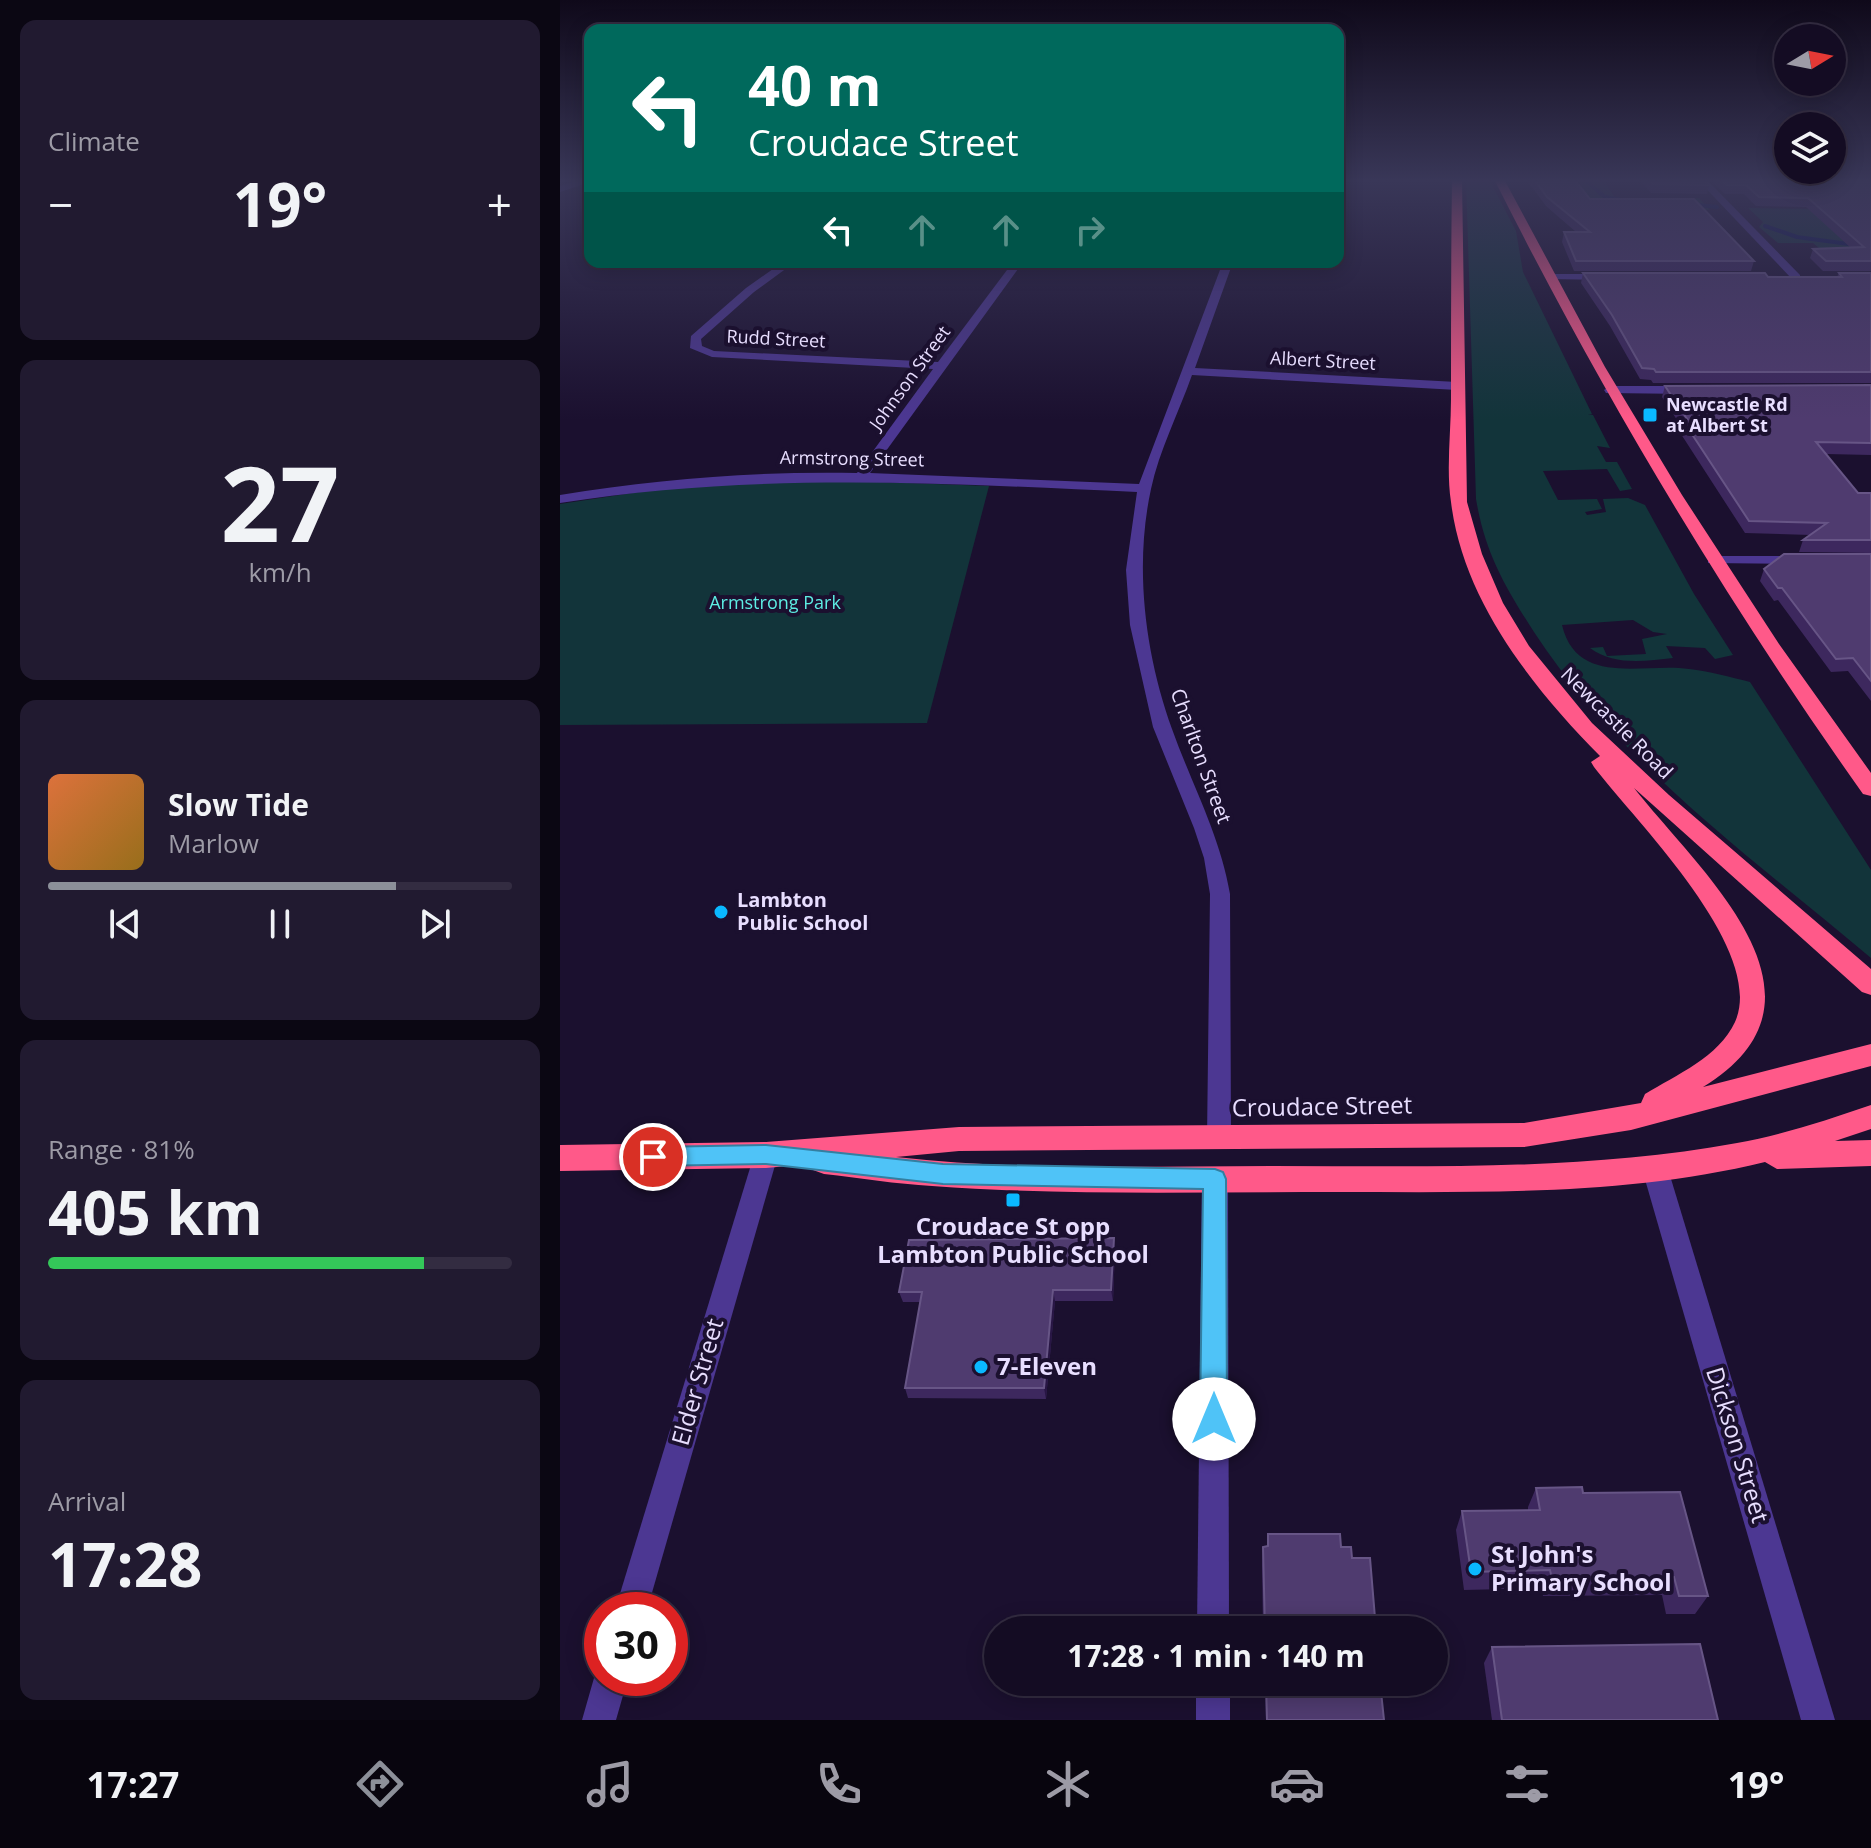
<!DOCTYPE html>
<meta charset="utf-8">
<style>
body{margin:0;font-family:"Open Sans",sans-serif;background:#211a30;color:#f1f3f6;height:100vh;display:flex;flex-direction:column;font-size:30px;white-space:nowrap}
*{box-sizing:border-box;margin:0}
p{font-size:26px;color:#9d9ba6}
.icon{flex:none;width:44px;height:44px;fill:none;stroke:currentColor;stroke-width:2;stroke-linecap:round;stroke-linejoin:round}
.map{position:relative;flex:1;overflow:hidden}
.panel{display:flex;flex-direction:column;gap:20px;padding:20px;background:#0b0713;width:560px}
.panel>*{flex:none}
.hud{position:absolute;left:24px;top:24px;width:760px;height:244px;border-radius:16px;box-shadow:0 4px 20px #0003,0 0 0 2px #332c41;background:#00695c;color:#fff;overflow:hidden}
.needle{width:52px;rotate:80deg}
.controls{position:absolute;left:1214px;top:24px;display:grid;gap:16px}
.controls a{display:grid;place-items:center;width:72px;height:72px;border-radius:50%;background:#140c23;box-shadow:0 4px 20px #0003,0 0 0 2px #332c41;font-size:40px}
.speed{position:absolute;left:24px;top:1592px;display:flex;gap:16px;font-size:40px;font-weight:700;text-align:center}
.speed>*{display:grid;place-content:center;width:104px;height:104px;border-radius:50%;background:#140c23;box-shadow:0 4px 20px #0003,0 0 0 2px #332c41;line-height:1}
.speed .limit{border:12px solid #d22;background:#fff;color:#111}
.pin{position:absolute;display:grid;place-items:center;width:68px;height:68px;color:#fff;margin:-34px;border:4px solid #fff;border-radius:50%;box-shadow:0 2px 8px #0007}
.me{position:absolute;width:88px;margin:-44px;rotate:0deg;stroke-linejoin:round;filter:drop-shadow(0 0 6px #0008)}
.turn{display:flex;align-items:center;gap:28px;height:168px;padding:0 32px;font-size:36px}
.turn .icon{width:104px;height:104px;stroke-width:2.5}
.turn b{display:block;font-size:56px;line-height:68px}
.lanes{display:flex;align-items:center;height:76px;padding:0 32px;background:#0003;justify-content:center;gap:40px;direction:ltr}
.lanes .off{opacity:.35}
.big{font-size:60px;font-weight:700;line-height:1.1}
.panel .card{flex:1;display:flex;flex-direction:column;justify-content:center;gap:12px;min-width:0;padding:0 28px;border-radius:16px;background:#211a30}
.panel .dial{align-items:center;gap:0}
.dial b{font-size:104px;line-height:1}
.song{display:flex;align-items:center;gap:24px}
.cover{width:96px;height:96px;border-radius:12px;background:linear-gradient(135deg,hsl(20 70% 55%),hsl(40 70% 35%))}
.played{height:8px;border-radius:4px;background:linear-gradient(90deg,#8c9099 75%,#332c41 75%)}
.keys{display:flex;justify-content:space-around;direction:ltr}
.heat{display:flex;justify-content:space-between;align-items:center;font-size:44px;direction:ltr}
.charge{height:12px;border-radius:6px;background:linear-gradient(90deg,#34c759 81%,#332c41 0)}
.trip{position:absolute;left:424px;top:1616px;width:464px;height:80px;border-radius:40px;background:#140c23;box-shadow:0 4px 20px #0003,0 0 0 2px #332c41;font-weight:700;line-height:80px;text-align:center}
.tabs{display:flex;height:128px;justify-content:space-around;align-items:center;background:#08050e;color:#9d9ba6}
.tabs .icon{width:56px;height:56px}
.tabs .on{color:#8c9099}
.tabs b{font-size:36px;color:#f1f3f6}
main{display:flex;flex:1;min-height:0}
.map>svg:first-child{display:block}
</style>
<main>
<section class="panel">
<div class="card"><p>Climate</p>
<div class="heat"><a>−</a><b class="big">19°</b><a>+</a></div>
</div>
<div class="card dial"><b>27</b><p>km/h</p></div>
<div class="card">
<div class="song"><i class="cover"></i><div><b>Slow Tide</b><p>Marlow</p></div></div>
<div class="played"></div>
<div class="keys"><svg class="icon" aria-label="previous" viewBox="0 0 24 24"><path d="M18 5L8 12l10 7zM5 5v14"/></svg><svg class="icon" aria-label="pause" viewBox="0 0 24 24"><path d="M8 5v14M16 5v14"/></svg><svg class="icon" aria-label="next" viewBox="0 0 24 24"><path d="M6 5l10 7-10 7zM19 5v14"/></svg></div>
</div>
<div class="card"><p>Range · 81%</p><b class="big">405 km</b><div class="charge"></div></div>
<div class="card"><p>Arrival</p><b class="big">17:28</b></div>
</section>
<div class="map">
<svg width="1311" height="1720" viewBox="0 0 1311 1720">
<rect width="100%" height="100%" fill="#1b102f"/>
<g fill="#12343a">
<path d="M906,179H929L956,231L963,272L1032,414H1028L1033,415L1050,448L1037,446L1046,462H1057L1072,489L1060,491L1047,469L983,471L998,500L1037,499L1042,509L1025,512L1027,515L1046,512L1043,499L1068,498L1085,505L1134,594L1173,655L1155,659L1145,648L1106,646L1113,658C1085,661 1054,666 1030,648L1043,647L1047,656L1086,654L1082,639L1107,634L1093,632L1073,620L1002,625C1017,688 1085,662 1129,669C1149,671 1170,677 1190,682L1311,870V958C1191,857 1061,765 974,632C945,587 925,553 916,499Z"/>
<path d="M1016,179H1043L1055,198H1139L1150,210L1039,207L1033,198H1025L1017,186L1021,184Z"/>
<path d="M1188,208L1259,209L1311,251L1259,248L1253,243H1218L1199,227L1203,222Z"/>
<path d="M265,480L429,486L367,723L0,725V504L132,484Z"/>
</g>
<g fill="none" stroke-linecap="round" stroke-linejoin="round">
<g stroke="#061352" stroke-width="4">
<path d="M1024,179L1045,197L1066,201"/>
<path d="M1128,204L1157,207"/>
<path d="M1205,226L1237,237L1311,247"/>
</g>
<g fill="#4c3792" fill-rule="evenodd">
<path d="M22,179H30V182L0,192V186Z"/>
<path d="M1137,179H1146L1240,275V279H1232Z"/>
<path d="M223,262H235L194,292L141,339L142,346L154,351L378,362L453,262H463L310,473L579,484L663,262H673L635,368L897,382L903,386L897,390L632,375C619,412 599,451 591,489C574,567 585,654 612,729C632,785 660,835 670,894L671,1138L668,1145L659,1148L650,1145L647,1138L650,894L644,858L634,828L593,727L570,625L566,570L577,492C379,483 197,472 0,503V495C98,479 197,471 297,473L373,369L152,357L130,348L131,336L186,288Z"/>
<path d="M992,274H1048L1053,277L1048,280L988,279V275Z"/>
<path d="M1050,386H1130L1136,390L1130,394L1046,393L1044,390Z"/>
<path d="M1153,556H1243L1250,560L1243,564L1148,563V557Z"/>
<path d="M206,1144L215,1148L218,1155L87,1610H55L194,1155L197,1148Z"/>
<path d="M1095,1158L1104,1161L1108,1169L1275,1720H1241L1082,1169L1086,1161Z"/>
<path d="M655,1168L664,1171L668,1179L669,1630H637L642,1179L646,1171Z"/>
<path d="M42,1665V1678H68L56,1720H22L34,1678Z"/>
<rect x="636" y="1682" width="34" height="38"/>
</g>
<g fill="#ff5989" fill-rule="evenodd">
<path d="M892,179H902L907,502L922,554L943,603L969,646L1032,723L1109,795L1311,969V995L1302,992L1074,788C1140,872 1289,998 1143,1087L1311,1044V1066L1071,1130L964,1147L399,1151L336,1157C460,1171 587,1166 712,1166C867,1166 1024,1171 1177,1143C1223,1135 1267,1120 1311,1105V1129L1275,1141L1311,1140V1166L1217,1169L1205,1162C1066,1196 920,1192 777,1192C643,1192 507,1196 372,1186C336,1184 300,1178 264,1174L253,1170L250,1164L206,1168L0,1171V1145L206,1142L399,1127L964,1123L1081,1103L1085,1094C1116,1075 1159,1057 1175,1022C1207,950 1076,822 1034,767L1031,762L1040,756C973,688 903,601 891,502C886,469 891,432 891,399C891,325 891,252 892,179Z"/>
<path d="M934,179H944L1045,367L1122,495L1219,644L1311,773V796L1303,794C1164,598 1042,394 934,179Z"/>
</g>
</g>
<g fill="#3d285e">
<path d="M966,179H1014L1030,199L1194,261L1191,271H1014L1002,242L1004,232H1016L986,206Z"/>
<path d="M1079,179H1144L1149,185L1147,194L1091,193Z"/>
<path d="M1149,179H1311V271H1263L1250,258L1253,249L1291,248L1246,207L1196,206L1184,194H1165Z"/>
<path d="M1023,273L1277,277L1279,273H1311V383H1093L1091,380L1080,379L1050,326L1021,283Z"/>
<path d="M1311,385V455L1266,454L1298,493H1311V553L1239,552L1243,540L1251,535L1185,533L1119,431L1121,426L1102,397L1105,386Z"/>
<path d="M1311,554V701L1288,671L1271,672L1218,600L1214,601L1200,581L1204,569Z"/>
<path d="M555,1249L553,1301H495L486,1399L348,1398L345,1388L360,1302H343L339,1292Z"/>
<path d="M976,1488L1023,1493L1148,1596L1135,1614H1106L1102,1595L983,1596L981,1588L904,1590L896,1530L902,1511L968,1510V1507Z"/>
<path d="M708,1534L781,1547L792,1558L816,1630H703L702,1565L703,1547L707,1546Z"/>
<path d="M932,1647L1158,1720H932L924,1663Z"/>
<path d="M705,1682H820L824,1720H706Z"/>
</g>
<g fill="#281644">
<path d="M554,1238L555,1249L553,1301L551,1290Z"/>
<path d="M493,1290L495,1301L486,1399L484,1388Z"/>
</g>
<g fill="#4f3b6f" stroke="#675586" stroke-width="2">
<path d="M974,179H1014L1030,199H1134L1194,261H1016L1004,232H1030L987,197Z"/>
<path d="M1089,179H1144L1149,185L1093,184Z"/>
<path d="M1160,179H1311V261H1266L1253,249L1304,247L1248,198L1199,197L1186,185H1167Z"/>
<path d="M1023,273H1205L1208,277H1282L1279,273H1311V372H1096L1094,369L1082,368L1052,315Z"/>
<path d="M1311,385V443L1256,442L1298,493H1311V540H1243L1267,523L1189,521L1122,419H1127L1105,386Z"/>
<path d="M1224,554H1311V681L1293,658L1276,659L1222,588H1218L1204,569Z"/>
<path d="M554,1238L551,1290H493L484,1388H345L362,1292H339L349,1240Z"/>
<path d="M1022,1487L1023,1493L1120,1492L1148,1596H1119L1114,1577L992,1579L990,1570L911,1572L902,1511L980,1510L976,1488Z"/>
<path d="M708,1534H780L781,1547H791L792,1558H810L816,1630H705L703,1547L708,1546Z"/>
<path d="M1140,1644L1158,1720H942L932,1647Z"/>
<path d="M706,1682H820L824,1720H707Z"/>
</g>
<linearGradient id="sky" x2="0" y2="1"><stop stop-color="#0f091a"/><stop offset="0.43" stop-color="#393758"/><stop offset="1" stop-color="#393758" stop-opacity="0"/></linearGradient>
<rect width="1311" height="420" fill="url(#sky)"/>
<path fill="#4fc3f7" stroke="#337fa1" stroke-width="2" d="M206,1145L383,1164L655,1169L663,1172L666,1179L667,1419L663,1429L654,1433L644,1429L640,1419L643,1189L383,1184L206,1164L93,1166L85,1163L81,1157L85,1150L93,1147Z"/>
<g fill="#0ab8ff" stroke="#1b102f" stroke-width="3">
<rect x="1082" y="407" width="16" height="16" rx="4"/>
<circle cx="161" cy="912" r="8"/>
<rect x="445" y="1192" width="16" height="16" rx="4"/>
<circle cx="421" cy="1367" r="8"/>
<circle cx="915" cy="1569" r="8"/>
</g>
<g text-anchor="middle" stroke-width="8" stroke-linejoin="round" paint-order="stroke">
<g font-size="18" fill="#e8deff" stroke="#1b102f">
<text transform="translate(216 339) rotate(3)" y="6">Rudd Street</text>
<text transform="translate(763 361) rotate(3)" y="6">Albert Street</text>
<text transform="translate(350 378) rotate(-54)" y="6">Johnson Street</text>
<text transform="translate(292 459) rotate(1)" y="6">Armstrong Street</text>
</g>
<g font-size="18" font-weight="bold" fill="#e8deff" stroke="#1b102f" text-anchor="start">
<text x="1106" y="411">Newcastle Rd<tspan x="1106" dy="21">at Albert St</tspan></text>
</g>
<g font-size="18" fill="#5dece3" stroke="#1b102f">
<text x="215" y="609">Armstrong Park</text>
</g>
<g font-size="20" fill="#e8deff" stroke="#1b102f">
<text transform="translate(1057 723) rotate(45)" y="7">Newcastle Road</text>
<text transform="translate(641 756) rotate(70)" y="7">Charlton Street</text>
</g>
<g font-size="20" font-weight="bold" fill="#e8deff" stroke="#1b102f" text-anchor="start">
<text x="177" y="907">Lambton<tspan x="177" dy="23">Public School</tspan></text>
</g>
<g font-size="24" fill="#e8deff" stroke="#1b102f">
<text transform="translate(762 1107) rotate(-1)" y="8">Croudace Street</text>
<text transform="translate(138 1382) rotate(-74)" y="8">Elder Street</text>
<text transform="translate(1177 1445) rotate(73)" y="8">Dickson Street</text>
</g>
<g font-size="24" font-weight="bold" fill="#e8deff" stroke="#1b102f" text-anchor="start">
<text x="453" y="1235" text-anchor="middle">Croudace St opp<tspan x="453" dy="28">Lambton Public School</tspan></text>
<text x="437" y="1375">7-Eleven</text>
<text x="931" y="1563">St John's<tspan x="931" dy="28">Primary School</tspan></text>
</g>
</g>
</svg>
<div class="controls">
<a><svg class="needle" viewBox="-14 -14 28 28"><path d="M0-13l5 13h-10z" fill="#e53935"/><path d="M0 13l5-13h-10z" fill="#9d9ba6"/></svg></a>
<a><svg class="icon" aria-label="layers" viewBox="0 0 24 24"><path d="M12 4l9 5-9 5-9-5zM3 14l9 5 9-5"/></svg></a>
</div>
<div class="speed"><div class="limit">30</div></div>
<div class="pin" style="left:93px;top:1157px;background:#d93025"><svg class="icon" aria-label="arrive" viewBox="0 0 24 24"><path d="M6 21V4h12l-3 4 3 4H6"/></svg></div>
<svg class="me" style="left:654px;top:1419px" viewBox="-20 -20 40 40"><circle r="19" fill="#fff"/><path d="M0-13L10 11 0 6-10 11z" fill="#4fc3f7"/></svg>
<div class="trip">17:28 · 1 min · 140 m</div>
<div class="hud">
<div class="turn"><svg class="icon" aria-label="left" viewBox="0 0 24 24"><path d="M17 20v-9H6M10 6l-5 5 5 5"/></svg><div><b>40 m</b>Croudace Street</div></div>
<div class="lanes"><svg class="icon" aria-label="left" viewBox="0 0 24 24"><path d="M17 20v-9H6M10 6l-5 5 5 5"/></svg><svg class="icon off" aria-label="ahead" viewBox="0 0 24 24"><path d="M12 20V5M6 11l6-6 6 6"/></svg><svg class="icon off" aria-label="ahead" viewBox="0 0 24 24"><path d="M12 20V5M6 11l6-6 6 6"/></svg><svg class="icon off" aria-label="right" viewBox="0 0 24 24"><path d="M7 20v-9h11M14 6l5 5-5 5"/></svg></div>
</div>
</div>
</main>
<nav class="tabs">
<b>17:27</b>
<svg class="icon on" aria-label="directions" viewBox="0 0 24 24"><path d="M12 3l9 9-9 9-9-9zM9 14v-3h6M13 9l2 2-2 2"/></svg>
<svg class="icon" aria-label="music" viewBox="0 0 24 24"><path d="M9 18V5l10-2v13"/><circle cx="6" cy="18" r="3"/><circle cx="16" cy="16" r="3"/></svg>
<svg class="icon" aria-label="phone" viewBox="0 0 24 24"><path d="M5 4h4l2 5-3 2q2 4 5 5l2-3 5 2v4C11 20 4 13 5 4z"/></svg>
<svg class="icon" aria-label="climate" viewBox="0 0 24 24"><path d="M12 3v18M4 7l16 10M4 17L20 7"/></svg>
<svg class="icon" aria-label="car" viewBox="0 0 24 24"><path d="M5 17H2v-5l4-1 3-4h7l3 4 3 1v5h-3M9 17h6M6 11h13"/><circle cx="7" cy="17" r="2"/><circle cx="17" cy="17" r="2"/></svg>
<svg class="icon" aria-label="filters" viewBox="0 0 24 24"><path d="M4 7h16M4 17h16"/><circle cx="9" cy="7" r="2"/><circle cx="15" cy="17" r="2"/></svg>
<b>19°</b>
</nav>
